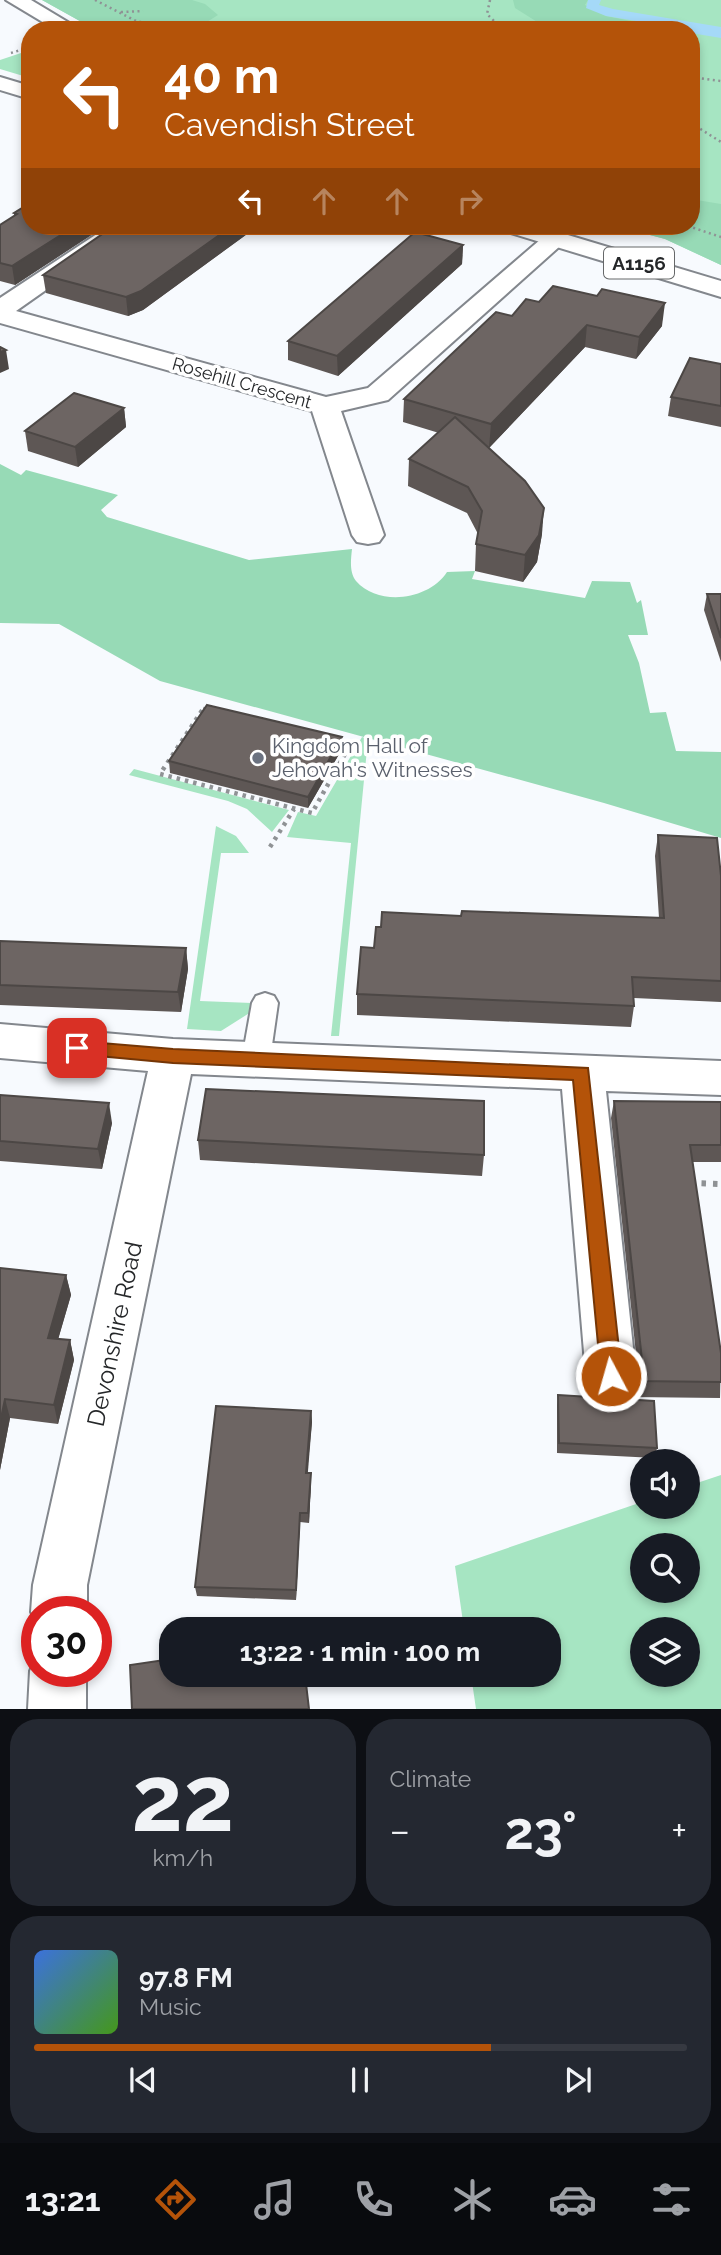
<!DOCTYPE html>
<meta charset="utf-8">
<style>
body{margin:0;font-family:Raleway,sans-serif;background:#242831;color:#f1f3f6;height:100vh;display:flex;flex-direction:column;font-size:26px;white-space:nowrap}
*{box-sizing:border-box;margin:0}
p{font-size:23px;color:#9ea1a6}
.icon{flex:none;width:38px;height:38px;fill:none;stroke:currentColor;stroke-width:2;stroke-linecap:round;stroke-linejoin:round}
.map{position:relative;height:1709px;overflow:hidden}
.side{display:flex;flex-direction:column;gap:10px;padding:10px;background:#0d0f14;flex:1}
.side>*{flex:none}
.guide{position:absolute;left:21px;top:21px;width:679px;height:214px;border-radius:28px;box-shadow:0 4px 10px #0003;background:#b45309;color:#fff;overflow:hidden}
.fabs{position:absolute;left:630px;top:1449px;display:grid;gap:14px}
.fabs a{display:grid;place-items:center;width:70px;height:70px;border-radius:50%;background:#171b24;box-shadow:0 4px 10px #0003;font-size:35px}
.speed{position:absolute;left:21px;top:1596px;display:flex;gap:14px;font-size:35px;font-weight:700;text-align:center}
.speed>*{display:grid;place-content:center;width:91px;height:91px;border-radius:50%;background:#171b24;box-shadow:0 4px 10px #0003;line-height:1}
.speed .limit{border:10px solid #d22;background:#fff;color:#111}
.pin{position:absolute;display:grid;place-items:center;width:60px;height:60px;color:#fff;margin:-30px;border-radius:14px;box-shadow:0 4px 10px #0006}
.me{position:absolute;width:77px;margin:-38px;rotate:354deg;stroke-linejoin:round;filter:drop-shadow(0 0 5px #0008)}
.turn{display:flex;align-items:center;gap:24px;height:147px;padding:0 28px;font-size:32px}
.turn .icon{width:91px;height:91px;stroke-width:2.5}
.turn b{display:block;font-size:49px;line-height:60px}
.lanes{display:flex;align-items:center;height:66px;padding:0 28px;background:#0003;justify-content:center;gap:35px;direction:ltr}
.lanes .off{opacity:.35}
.big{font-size:52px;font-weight:700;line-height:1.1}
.side .card{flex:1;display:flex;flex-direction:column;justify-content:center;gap:10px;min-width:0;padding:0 24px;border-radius:28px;background:#242831}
.side .dial{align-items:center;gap:0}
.dial b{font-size:91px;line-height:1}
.song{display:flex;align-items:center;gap:21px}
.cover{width:84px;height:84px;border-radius:10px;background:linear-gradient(135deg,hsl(220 70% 55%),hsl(100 70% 35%))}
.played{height:7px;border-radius:4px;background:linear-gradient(90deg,#b45309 70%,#363941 70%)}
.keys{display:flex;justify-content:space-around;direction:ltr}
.heat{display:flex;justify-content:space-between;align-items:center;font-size:38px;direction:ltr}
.side .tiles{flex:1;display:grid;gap:10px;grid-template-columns:1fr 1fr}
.card:last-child{grid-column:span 2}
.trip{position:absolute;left:159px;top:1617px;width:402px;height:70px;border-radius:28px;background:#171b24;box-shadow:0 4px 10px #0003;font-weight:700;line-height:70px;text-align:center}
.menu{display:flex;height:112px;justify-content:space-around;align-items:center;background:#090b0e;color:#9ea1a6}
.menu .icon{width:49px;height:49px}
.menu .selected{color:#b45309}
.menu b{font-size:32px;color:#f1f3f6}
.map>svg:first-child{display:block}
</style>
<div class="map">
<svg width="721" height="1709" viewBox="0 0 721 1709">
<rect width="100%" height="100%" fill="#f7fafe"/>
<g fill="#a6e5c2" fill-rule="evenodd">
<path d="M42,0H721V265L665,239L616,226H691V30H96Z"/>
<path d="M30,50V78L0,69V60Z"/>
<path d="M362,737L368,739L339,1036H331L351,843L287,837L298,812L316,816Z"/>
<path d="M134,769L289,810L272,832L247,809L228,801L129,775Z"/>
<path d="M216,826L236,836L249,853H221L200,1001L252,1003L251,1012L221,1031L187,1029Z"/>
<path d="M721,1475V1709H476L471,1675H550V1629H464L455,1566L642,1502V1507H688V1486ZM688,1545V1591H642V1545ZM688,1629V1675H642V1629Z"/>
</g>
<g fill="#97dab6">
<path d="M42,0H192L205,4L218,15L202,25L206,30H96Z"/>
<path d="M513,0H588L585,5L606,16L676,30H550L515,8Z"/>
<path d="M691,199L721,204V265L665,239L616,226H691Z"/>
<path d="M0,464L21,475L26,470L118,495L101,510L107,517L249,560L352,549C351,559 349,572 356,581C379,607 429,600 447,572L475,571L472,579L585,598L592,581L630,582L637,603L641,600L648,635H628L639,663L650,713L666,712L676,751L721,752V838L604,803L160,681L59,624L0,623Z"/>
</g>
<path fill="#a5d9f8" d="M588,0H601L599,5L613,9L721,27V38L691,33V30L606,16L586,8Z"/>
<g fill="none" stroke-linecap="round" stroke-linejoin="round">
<g stroke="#83878d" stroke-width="4">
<path id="service" d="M265,993L274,996L278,1003L270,1059L266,1067L256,1070L246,1067L242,1059L252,1003L256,996Z"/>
</g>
<g stroke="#83878d" stroke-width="4">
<g id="minor">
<path d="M109,226H137L16,311L326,397L368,388L548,233H566L569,238L388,400L341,411L384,535L379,542L368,544L357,542L352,535L312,411L0,323V298Z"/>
<path d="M0,1024L173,1039L721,1061V1095L606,1091L636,1376L629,1392L611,1399L593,1392L586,1376L562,1089L191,1074L87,1585V1612H37V1625L31,1612L33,1585L148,1071L0,1058Z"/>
<path d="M37,1654V1671H86V1709H28L30,1671Z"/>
</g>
</g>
<g stroke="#83878d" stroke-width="4">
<path id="tertiary" d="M6,0H31L81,30H56Z"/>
</g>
<g stroke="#83878d" stroke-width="4">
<g id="primary">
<path d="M0,77L30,86V99L0,90Z"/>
<path d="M501,226H538L721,281V297L504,231Z"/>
</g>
</g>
<g stroke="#8f9295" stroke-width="2.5" stroke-dasharray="2 3.5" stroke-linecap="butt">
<path d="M95,0L136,21L175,30"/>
<path d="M490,0L487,14L503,30"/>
<path d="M121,12L143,11"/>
<path d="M11,53L30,47"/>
<path d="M691,77L721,81"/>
<path d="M691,123L721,142"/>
<path d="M688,226L721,237"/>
</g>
<g stroke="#8f9295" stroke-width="4.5" stroke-dasharray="3.5 5" stroke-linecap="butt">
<path d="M203,709L350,745L312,813L160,774Z"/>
<path d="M270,847L294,809"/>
</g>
<path stroke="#8f9295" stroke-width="6" stroke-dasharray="4.5 7" stroke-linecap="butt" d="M690,1183L721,1184"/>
<use href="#service" fill="#fff" fill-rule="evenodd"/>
<use href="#minor" fill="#fff" fill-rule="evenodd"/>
<use href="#tertiary" fill="#fff" fill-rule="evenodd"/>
<use href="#primary" fill="#fff" fill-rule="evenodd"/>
</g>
<g fill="#5e5755">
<path d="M30,203V226H105L15,285L0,281V225L14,216V213Z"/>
<path d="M114,226H258L143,310L128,316L46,293L43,275Z"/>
<path d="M463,245L462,264L338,376L288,360V341Z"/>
<path d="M512,316L662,326L636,359L585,347L489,448L542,534L537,562L523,582L475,571L476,544L478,534L467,513L408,486L409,459L439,433L403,422L404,399Z"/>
<path d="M721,364V427L668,416L671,397Z"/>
<path d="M124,408L126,427L78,467L28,451L25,431Z"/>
<path d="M707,594H721V662L704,610Z"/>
<path d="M342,749L308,808L170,773L169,761Z"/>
<path d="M658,835L721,876V1002L634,998V1006L631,1027L357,1015V994L381,927L461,916L659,918L655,856Z"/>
<path d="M0,941L186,948L188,969L181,1012L0,1005Z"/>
<path d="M0,1095L112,1123L102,1169L0,1161Z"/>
<path d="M614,1101L721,1102V1162H692L721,1353L720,1398L632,1397L638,1373L611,1118Z"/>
<path d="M198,1140L484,1155L482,1176L200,1160Z"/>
<path d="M0,1268L66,1275L71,1295L58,1339L70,1340L74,1360L58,1424L10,1418L0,1470Z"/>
<path d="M558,1395L657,1448L655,1458L557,1453V1405Z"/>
<path d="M311,1411L312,1422L307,1473H311V1483L309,1523L300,1522L296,1600L197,1596L195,1587Z"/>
</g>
<g fill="#4c4745">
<path d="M75,226H105L15,285L12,266Z"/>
<path d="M232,226H258L143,310L128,316L126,297Z"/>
<path d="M463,245L462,264L338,376L337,356Z"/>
<path d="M665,303L662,326L636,359L639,337Z"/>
<path d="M587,325L585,347L489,448L491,424Z"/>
<path d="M6,350L9,369L0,373V352Z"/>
<path d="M124,408L126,427L78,467L75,447Z"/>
<path d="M544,508L542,534L537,562L523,582L525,555Z"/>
<path d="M342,737V749L308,808V797Z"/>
<path d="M186,948L188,969L181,1012L178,992Z"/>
<path d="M109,1103L112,1123L102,1169L98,1149Z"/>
<path d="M66,1275L71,1295L53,1357L48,1338Z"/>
<path d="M70,1340L74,1360L58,1424L54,1405Z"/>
<path d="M5,1399L10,1418L0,1470V1423Z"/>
<path d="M311,1411L312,1422L307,1483L306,1473Z"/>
<path d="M311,1473V1483L309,1523L308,1513Z"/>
<path d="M300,1513V1522L296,1600V1590Z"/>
</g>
<g fill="#6d6563" stroke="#4c4745" stroke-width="2">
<path d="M30,203V226H75L12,266L0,263V225L17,214L14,213Z"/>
<path d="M114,226H232L141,291L126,297L43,275Z"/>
<path d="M415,232L463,245L337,356L288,341Z"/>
<path d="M553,286L597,296L602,289L665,303L639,337L587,325L491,424L404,399L496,312L512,316L526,299L539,302Z"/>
<path d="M0,347L6,350L0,352Z"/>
<path d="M690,358L721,364V406L671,397Z"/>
<path d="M74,393L124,408L75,447L25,431Z"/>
<path d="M455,417L525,481L544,508L539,535L525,555L476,544L482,511L468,487L409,459Z"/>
<path d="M707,594H721V638Z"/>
<path d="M207,705L342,737L308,797L169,761Z"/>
<path d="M658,835L717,838L721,876V981L632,977L634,1006L357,994L361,947L374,948L376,927H381L382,912L461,916L462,911L664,918Z"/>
<path d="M0,941L186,948L178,992L0,985Z"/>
<path d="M206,1089L484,1101V1155L198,1140Z"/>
<path d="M0,1095L109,1103L98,1149L0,1141Z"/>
<path d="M614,1101L721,1102V1145H690L721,1353V1382L636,1381L642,1360Z"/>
<path d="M0,1268L66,1275L48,1338L70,1340L54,1405L5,1399L0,1423Z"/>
<path d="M558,1395L654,1401L657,1448L559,1443Z"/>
<path d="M216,1406L311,1411L306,1473H311L308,1513H300L296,1590L195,1587Z"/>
<path d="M172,1659V1675H305L309,1709H132L130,1665Z"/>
</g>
<path fill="#b45309" stroke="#753606" stroke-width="2" d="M77,1041L173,1049L588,1068L622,1376L619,1383L611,1385L604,1383L601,1376L573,1080L173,1063L77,1054L69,1048Z"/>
<circle fill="#6b7280" stroke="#fff" stroke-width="2.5" cx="258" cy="758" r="7"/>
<g text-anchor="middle" stroke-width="7" stroke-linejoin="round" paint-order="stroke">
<g font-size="18" fill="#252729" stroke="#fff">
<text transform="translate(242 383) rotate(16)" y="6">Rosehill Crescent</text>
</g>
<rect fill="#fff" stroke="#666869" stroke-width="2" x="604" y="247.5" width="70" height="31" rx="5"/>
<g font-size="19" font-weight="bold" fill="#252729">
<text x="639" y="270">A1156</text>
</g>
<g font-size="21" fill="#5b616d" stroke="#fff" text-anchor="start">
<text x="272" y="753">Kingdom Hall of<tspan x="272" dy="24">Jehovah's Witnesses</tspan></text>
</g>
<g font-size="24" fill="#252729" stroke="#fff">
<text transform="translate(115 1334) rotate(-78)" y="8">Devonshire Road</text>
</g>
</g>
</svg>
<div class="fabs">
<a><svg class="icon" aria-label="sound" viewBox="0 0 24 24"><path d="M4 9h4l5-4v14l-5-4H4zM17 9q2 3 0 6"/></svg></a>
<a><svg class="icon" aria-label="search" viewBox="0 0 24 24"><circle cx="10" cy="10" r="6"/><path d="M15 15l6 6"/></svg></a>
<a><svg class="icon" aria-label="layers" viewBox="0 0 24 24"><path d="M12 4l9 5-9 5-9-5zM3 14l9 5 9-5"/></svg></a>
</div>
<div class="speed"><div class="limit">30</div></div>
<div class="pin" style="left:77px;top:1048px;background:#d93025"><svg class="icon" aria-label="arrive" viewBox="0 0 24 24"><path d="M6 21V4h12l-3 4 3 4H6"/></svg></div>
<svg class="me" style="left:611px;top:1376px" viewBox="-20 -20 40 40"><circle r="17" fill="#b45309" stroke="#fff" stroke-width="3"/><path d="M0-11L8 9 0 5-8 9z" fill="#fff"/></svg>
<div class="trip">13:22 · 1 min · 100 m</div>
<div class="guide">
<div class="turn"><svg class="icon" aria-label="left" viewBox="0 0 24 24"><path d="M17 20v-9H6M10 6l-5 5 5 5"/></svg><div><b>40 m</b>Cavendish Street</div></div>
<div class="lanes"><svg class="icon" aria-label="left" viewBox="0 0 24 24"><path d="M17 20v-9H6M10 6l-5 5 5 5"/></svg><svg class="icon off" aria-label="ahead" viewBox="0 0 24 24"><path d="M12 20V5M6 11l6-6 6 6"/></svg><svg class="icon off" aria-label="ahead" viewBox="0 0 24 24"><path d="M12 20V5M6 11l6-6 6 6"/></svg><svg class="icon off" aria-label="right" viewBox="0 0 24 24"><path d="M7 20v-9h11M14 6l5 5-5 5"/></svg></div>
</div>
</div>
<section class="side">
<div class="tiles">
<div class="card dial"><b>22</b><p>km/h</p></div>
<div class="card"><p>Climate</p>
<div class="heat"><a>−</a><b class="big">23°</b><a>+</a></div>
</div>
<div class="card">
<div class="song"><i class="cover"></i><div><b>97.8 FM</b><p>Music</p></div></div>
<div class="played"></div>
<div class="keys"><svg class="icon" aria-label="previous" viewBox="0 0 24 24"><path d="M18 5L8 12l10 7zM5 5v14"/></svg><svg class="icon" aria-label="pause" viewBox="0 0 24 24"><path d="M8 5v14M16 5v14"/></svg><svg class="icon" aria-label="next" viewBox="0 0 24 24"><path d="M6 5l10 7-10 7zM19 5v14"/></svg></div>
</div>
</div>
</section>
<nav class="menu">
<b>13:21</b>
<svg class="icon selected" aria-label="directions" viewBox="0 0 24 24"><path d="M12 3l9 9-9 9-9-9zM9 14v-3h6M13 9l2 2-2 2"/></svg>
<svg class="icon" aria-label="music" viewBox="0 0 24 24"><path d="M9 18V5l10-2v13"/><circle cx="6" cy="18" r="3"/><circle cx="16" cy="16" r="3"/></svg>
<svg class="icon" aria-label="phone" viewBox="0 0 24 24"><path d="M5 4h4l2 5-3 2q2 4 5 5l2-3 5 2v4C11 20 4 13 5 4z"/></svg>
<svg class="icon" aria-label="climate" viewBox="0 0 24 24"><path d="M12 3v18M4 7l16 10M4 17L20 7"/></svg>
<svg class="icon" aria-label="car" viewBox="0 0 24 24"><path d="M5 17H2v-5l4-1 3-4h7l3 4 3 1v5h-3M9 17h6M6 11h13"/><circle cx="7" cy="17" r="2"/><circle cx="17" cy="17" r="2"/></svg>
<svg class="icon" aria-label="filters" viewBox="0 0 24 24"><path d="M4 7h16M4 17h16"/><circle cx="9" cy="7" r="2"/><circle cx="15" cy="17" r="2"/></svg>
</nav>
